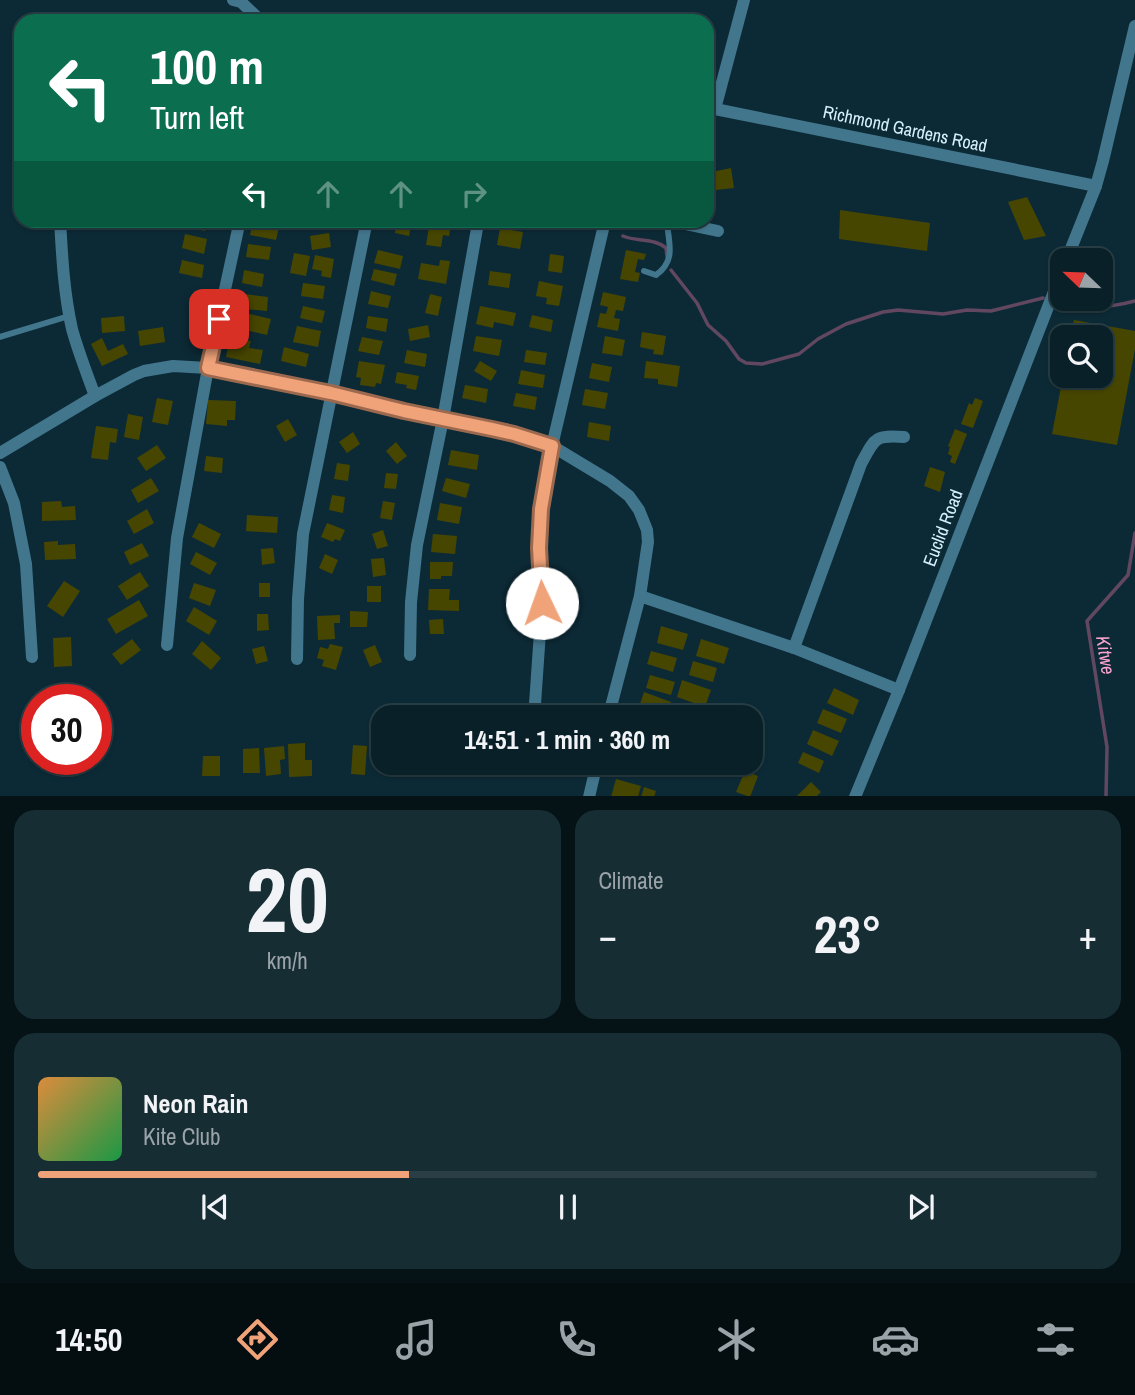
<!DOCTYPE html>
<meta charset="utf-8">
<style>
body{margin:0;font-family:"Archivo Narrow",sans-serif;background:#172d34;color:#f1f3f6;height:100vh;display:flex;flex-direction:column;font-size:26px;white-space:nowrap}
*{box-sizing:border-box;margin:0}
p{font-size:23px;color:#99a3a8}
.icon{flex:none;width:38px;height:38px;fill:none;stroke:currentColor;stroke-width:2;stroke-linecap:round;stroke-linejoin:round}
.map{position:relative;height:796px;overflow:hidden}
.panel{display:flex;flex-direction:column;gap:14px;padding:14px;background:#051216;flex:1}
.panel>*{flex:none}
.top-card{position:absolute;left:14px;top:14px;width:700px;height:214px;border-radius:21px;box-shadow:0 2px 5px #0004,0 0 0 2px #293e45;background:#0b6e4f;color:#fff;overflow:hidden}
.needle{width:46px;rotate:293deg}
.tools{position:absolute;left:1050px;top:248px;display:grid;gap:14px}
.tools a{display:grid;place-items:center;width:63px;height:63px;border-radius:14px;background:#092028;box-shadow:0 2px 5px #0004,0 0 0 2px #293e45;font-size:35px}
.speed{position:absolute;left:21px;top:684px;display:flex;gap:14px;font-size:35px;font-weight:700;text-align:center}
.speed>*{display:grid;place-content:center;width:91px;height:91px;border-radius:50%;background:#092028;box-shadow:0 2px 5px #0004,0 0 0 2px #293e45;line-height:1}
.speed .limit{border:10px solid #d22;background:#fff;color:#111}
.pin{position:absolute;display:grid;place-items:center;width:60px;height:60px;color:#fff;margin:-30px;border-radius:14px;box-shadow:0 4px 10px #0006}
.me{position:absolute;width:77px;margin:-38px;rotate:357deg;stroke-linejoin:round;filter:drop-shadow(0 0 5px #0008)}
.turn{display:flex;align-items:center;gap:24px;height:147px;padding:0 21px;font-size:32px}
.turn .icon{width:91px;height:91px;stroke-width:2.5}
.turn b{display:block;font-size:49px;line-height:60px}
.lanes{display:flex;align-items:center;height:66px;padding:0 21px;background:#0003;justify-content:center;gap:35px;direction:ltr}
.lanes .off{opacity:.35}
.big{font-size:52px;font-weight:700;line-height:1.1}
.panel .widget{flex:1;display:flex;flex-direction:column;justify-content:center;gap:10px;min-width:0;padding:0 24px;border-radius:21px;background:#172d34}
.panel .dial{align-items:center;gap:0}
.dial b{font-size:91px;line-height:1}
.song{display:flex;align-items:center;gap:21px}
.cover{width:84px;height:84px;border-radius:10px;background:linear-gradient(135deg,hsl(30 70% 55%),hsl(140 70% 35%))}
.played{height:7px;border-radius:4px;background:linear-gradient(90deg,#f0a279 35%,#293e45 35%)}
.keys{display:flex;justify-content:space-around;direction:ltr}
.heat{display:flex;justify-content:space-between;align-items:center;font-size:38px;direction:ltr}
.panel .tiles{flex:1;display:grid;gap:14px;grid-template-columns:1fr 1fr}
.widget:last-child{grid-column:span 2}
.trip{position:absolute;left:371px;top:705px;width:392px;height:70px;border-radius:21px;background:#092028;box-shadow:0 2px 5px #0004,0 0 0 2px #293e45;font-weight:700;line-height:70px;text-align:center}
.dock{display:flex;height:112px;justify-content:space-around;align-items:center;background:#040d10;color:#99a3a8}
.dock .icon{width:49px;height:49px}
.dock .current{color:#f0a279}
.dock b{font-size:32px;color:#f1f3f6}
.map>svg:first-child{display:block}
</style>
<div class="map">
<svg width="1135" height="797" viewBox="0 0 1135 797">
<rect width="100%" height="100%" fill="#0c2a36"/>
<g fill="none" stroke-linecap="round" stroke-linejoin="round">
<g stroke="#614860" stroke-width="3.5">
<path d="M623,236C637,242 655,238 666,248L667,256"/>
<path d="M671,270L697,303L708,325L726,341L739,359L746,363L762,364L799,354L818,339L846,324L883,312L898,310L943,314L967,310L991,311L1043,298"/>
<path d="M1058,303C1083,308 1110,308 1135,301"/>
<path d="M1106,797L1107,747L1087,621L1128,575L1135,533"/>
</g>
</g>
<g fill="#474600">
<path d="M731,168L734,188L707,191V173Z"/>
<path d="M1027,197L1046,236L1024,240L1008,202Z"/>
<path d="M840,210L930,223L927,251L839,239Z"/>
<path d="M182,220H207L205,231L181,226Z"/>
<path d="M253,220L265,222V225L279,227L276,240L250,235Z"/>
<path d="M324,220H338L336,229L323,226Z"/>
<path d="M397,220H412L409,236L395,233Z"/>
<path d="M430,220H441L440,228L450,229L449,236L443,235L441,247L426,245Z"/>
<path d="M500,228L523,232L520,249L497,245Z"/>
<path d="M329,233L331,247L312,250L310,236Z"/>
<path d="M185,234L207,239L204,254L182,248Z"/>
<path d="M248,244L271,247L269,260L246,257Z"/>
<path d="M378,250L403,256L400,269L374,263Z"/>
<path d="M626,250L646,254L644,260L638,259L635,272L640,273L638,282L620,279Z"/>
<path d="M294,253L310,256L306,276L290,273Z"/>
<path d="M550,254L564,256L562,273L548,271Z"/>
<path d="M315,255L334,259L331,278L321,276L322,271L312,269Z"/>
<path d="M182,260L204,265L202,278L179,273Z"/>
<path d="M440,260L450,261L446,284L418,279L421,263L439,266Z"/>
<path d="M374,269L397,274L394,286L371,280Z"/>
<path d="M244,270L264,274L262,287L242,283Z"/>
<path d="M490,271L511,274L509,288L488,285Z"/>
<path d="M539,281L563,286L559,306L546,304L547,298L536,296Z"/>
<path d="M303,283L325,286L323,299L301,296Z"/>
<path d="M371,291L391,296L388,308L368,304Z"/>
<path d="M603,292L626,297L623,311L616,310L614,318L620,319L618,331L597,327L600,313L606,314L608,307L600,305Z"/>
<path d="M245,294L268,297L267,311L244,309Z"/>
<path d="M430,294L442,297L438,316L425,313Z"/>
<path d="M303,306L325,311L322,323L300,318Z"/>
<path d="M480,306L516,313L513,326L494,322L493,328L476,324Z"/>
<path d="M237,311L271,319L267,335L233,327Z"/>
<path d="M532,315L553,320L551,332L529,327Z"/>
<path d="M124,316L125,331L102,333L101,318Z"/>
<path d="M368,316L388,319L386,332L366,328Z"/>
<path d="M1074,320L1135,331V349L1117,445L1052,434L1063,376H1101V338H1070Z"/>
<path d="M428,325L430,337L410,341L408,329Z"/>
<path d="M297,326L321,331L318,347L293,342Z"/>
<path d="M163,327L165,342L140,346L138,331Z"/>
<path d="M642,332L666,336L663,355L653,354L654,350L640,347Z"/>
<path d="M476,336L502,340L499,356L473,351Z"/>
<path d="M605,336L625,340L622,356L602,353Z"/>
<path d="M230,337L251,341L249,348L263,350L260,364L226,357Z"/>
<path d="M362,337L383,341L379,355L358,351Z"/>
<path d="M102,338L108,351L123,344L128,354L102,366L91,344Z"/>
<path d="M284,347L309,354L306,367L281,361Z"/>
<path d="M407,350L427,354L425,367L404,363Z"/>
<path d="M526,350L547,353L545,365L524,362Z"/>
<path d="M359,361L385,365L381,384L376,383L375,387L360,385L361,378L356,377Z"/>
<path d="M480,361L497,371L491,381L474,371Z"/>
<path d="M646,361L680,366L677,387L658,384V379L644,378Z"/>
<path d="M592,363L612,367L609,382L589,378Z"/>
<path d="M521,370L545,375L543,388L518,384Z"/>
<path d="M397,372L419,376L416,390L406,388L407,385L395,383Z"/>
<path d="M465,385L488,389L486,403L462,398Z"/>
<path d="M585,389L608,393L605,409L582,405Z"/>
<path d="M516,393L537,397L535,410L513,406Z"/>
<path d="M157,398L173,401L168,425L152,422Z"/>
<path d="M975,398L983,401L973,428L961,424L969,403L972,405Z"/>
<path d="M208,400L236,401L235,420H227V426L206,424Z"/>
<path d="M128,414L143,417L139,440L124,437Z"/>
<path d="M288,419L297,435L285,442L276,426Z"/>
<path d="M589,422L611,426L609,441L587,437Z"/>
<path d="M96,426L118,429L116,443L110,442L108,460L91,458Z"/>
<path d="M955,429L967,434L955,464L950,462L952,456L948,454L950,447L948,446Z"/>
<path d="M353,432L360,444L347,453L339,442Z"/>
<path d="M396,442L407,456L397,464L386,451Z"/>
<path d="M157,445L166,458L146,471L137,458Z"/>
<path d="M451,450L479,455L477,470L448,465Z"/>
<path d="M206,456L223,458L222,473L204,471Z"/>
<path d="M337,463L350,465L348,481L334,479Z"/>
<path d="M930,467L945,472L940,492L924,486Z"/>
<path d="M386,473L398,474L396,489L384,488Z"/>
<path d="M151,478L159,491L138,503L131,490Z"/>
<path d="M446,478L470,484L466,498L442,491Z"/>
<path d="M332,495L345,497L343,513L329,510Z"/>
<path d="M61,501L62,507L75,506L76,520L42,521V502Z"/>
<path d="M383,501L395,503L392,520L380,518Z"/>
<path d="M440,503L462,507L459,524L437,520Z"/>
<path d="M147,509L154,523L134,534L127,521Z"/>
<path d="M247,515L278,517L277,533L246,531Z"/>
<path d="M199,523L221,534L214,548L192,537Z"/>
<path d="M327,523L345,530L340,541L335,539L333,542L321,537Z"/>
<path d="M383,530L388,546L377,549L372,534Z"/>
<path d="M433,534L457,536L455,554L431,552Z"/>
<path d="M58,541V545L75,544L76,559L45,560L44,542Z"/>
<path d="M142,543L149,556L130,565L124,552Z"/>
<path d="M273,548L275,563L262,565L261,549Z"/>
<path d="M196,552L217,563L210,575L190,564Z"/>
<path d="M325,554L338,560L332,574L319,568Z"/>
<path d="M384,558L386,575L373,577L371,559Z"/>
<path d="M430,562H453L452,576H441V579H430Z"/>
<path d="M140,572L149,586L127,600L118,586Z"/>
<path d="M64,581L80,591L63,617L47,606Z"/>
<path d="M194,583L216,590L210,606L189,598Z"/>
<rect x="259" y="583" width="11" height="14"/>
<rect x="367" y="586" width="14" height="16"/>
<path d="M429,589H450L449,600H459V611L428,610Z"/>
<path d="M139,600L148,616L116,634L107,619Z"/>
<path d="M194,607L217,621L209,635L186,621Z"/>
<path d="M350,611L368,612L367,627H350Z"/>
<path d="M257,614H268L269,630L257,631Z"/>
<path d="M340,615V623H334L335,639L318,640L317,616Z"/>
<path d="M443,619L444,634H430L429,620Z"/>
<path d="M661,626L688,634L683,650L657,643Z"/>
<path d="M71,637L72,666L54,667L53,638Z"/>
<path d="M132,639L141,650L121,665L112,654Z"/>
<path d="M701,639L729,648L724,664L696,656Z"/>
<path d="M202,641L221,658L211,670L192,654Z"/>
<path d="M330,644L343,647L336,670L322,666L324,660L317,658L320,647L328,649Z"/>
<path d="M375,645L382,662L370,667L363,650Z"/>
<path d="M264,646L268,661L256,664L252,649Z"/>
<path d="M651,651L677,658L673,672L647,664Z"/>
<path d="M693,661L717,668L713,682L689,675Z"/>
<path d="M650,675L675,682L671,695L646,688Z"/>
<path d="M682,680L711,690L705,707L677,697Z"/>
<path d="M834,688L859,700L853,715L827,703Z"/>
<path d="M644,692L671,702L668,711L661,709L657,718L642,712L644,706L640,704Z"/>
<path d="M422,703L442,704V718H422Z"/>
<path d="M682,705L703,713L701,718H678Z"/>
<path d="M823,709L847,719L841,733L817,723Z"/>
<path d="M813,730L839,741L832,756L807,744Z"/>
<path d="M305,743V760H312V776L289,777L288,744Z"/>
<path d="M353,745L367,746L365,775L351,774Z"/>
<path d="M376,745H383V757H375Z"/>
<path d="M284,746L285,759L280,760L281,774L266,776L264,748Z"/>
<path d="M259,748L260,773H243V749Z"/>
<path d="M803,752L824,761L819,773L798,763Z"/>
<path d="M203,756H220V776H202Z"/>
<rect x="383" y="763" width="15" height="9"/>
<rect x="408" y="763" width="16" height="11"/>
<path d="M623,763H651L647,776L622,769Z"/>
<path d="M745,771L758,776L750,797L736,792Z"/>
<path d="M616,779L641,786L638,797H611Z"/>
<path d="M811,782L821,792L816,797H796Z"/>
<path d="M644,787L656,791L654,797H641Z"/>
</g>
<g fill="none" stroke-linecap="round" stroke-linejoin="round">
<g stroke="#42768d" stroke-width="6">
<path d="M644,271L656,275C676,261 669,244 667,223"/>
<path d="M0,337L69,316"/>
</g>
<g stroke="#42768d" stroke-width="12">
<path d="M233,0L241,2L261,21"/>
<path d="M715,109L744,0"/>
<path d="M707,111L715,109L1096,186"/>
<path d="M60,220C62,256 64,294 72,329C78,351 87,374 95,396"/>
<path d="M621,220L685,224L718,231"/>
<path d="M1066,261L1096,186L1103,161L1135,26"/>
<path d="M0,453L95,396L134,375L144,371L173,366L208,368L331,393L404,411L514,434L552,446L610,481L629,496L639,510L647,530L648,542L640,596L608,718"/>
<path d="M0,467L14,503L26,564L32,657"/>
<path d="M640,596L794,648L899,690"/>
<path d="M167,645L177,538L208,368L240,220"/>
<path d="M794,648L861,464C875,438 874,435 904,437"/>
<path d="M410,655L411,602L417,545L443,419L478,223"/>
<path d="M297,659L298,599L303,534L367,220"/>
<path d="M535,704L542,603L539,548L541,509L552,446L604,225L619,220"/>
<path d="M589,797L597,763"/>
<path d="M855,797L899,690L1062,271"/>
</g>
</g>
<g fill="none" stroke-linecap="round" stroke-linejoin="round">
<g stroke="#9c694f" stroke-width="18">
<path id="route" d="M219,319L208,368L331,393L404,411L492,429L514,434L552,446L541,509L539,548L542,603"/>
</g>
<use href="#route" stroke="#f0a279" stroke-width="12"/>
</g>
<g text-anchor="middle" stroke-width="7" stroke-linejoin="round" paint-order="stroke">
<g font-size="18" fill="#d7f0fd" stroke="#0c2a36">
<text transform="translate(905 129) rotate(12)" y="6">Richmond Gardens Road</text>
<text transform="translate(943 528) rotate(-69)" y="6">Euclid Road</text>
</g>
<g font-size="19" font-style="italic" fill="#fba2ce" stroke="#0c2a36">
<text transform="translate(1106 655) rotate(81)" y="7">Kitwe</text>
</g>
</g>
</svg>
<div class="tools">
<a><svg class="needle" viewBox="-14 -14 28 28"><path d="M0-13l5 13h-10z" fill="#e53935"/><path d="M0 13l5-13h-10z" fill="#99a3a8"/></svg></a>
<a><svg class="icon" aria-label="search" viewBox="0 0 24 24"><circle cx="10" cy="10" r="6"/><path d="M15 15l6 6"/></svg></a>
</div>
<div class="speed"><div class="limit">30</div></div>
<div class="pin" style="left:219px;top:319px;background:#d93025"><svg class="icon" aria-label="arrive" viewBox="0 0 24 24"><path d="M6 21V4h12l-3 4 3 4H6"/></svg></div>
<svg class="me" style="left:542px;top:603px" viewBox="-20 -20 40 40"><circle r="19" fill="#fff"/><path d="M0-13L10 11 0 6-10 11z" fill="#f0a279"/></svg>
<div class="trip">14:51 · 1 min · 360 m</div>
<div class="top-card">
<div class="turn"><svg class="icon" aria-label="left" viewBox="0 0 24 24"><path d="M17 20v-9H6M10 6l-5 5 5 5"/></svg><div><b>100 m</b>Turn left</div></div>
<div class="lanes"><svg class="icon" aria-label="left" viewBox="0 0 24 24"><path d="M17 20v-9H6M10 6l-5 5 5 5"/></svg><svg class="icon off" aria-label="ahead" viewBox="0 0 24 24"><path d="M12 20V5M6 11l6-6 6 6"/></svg><svg class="icon off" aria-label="ahead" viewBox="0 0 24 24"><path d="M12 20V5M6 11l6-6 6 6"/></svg><svg class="icon off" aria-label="right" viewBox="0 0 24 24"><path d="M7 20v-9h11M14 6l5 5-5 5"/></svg></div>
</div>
</div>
<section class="panel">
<div class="tiles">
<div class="widget dial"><b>20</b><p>km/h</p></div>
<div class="widget"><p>Climate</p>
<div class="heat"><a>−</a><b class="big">23°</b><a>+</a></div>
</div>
<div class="widget">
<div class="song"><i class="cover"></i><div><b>Neon Rain</b><p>Kite Club</p></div></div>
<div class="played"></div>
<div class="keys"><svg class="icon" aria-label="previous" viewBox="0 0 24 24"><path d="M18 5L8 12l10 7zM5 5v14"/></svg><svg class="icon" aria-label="pause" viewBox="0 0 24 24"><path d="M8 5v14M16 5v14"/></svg><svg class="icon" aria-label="next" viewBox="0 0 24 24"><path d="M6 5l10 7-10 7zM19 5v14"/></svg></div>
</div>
</div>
</section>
<nav class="dock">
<b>14:50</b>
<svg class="icon current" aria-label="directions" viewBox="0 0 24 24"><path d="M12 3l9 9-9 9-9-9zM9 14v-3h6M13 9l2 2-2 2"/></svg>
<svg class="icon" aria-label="music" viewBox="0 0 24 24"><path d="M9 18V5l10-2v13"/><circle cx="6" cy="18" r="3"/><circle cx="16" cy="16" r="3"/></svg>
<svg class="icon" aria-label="phone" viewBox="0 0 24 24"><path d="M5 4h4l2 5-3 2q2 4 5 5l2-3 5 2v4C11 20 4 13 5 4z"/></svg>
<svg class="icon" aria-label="climate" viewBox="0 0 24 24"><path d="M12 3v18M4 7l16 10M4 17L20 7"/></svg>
<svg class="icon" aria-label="car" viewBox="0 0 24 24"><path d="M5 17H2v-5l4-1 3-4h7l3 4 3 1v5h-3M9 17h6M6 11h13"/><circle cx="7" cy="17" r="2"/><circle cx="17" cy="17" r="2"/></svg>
<svg class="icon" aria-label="filters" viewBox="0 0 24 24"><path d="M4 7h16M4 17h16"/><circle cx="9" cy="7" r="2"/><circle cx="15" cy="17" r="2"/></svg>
</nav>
